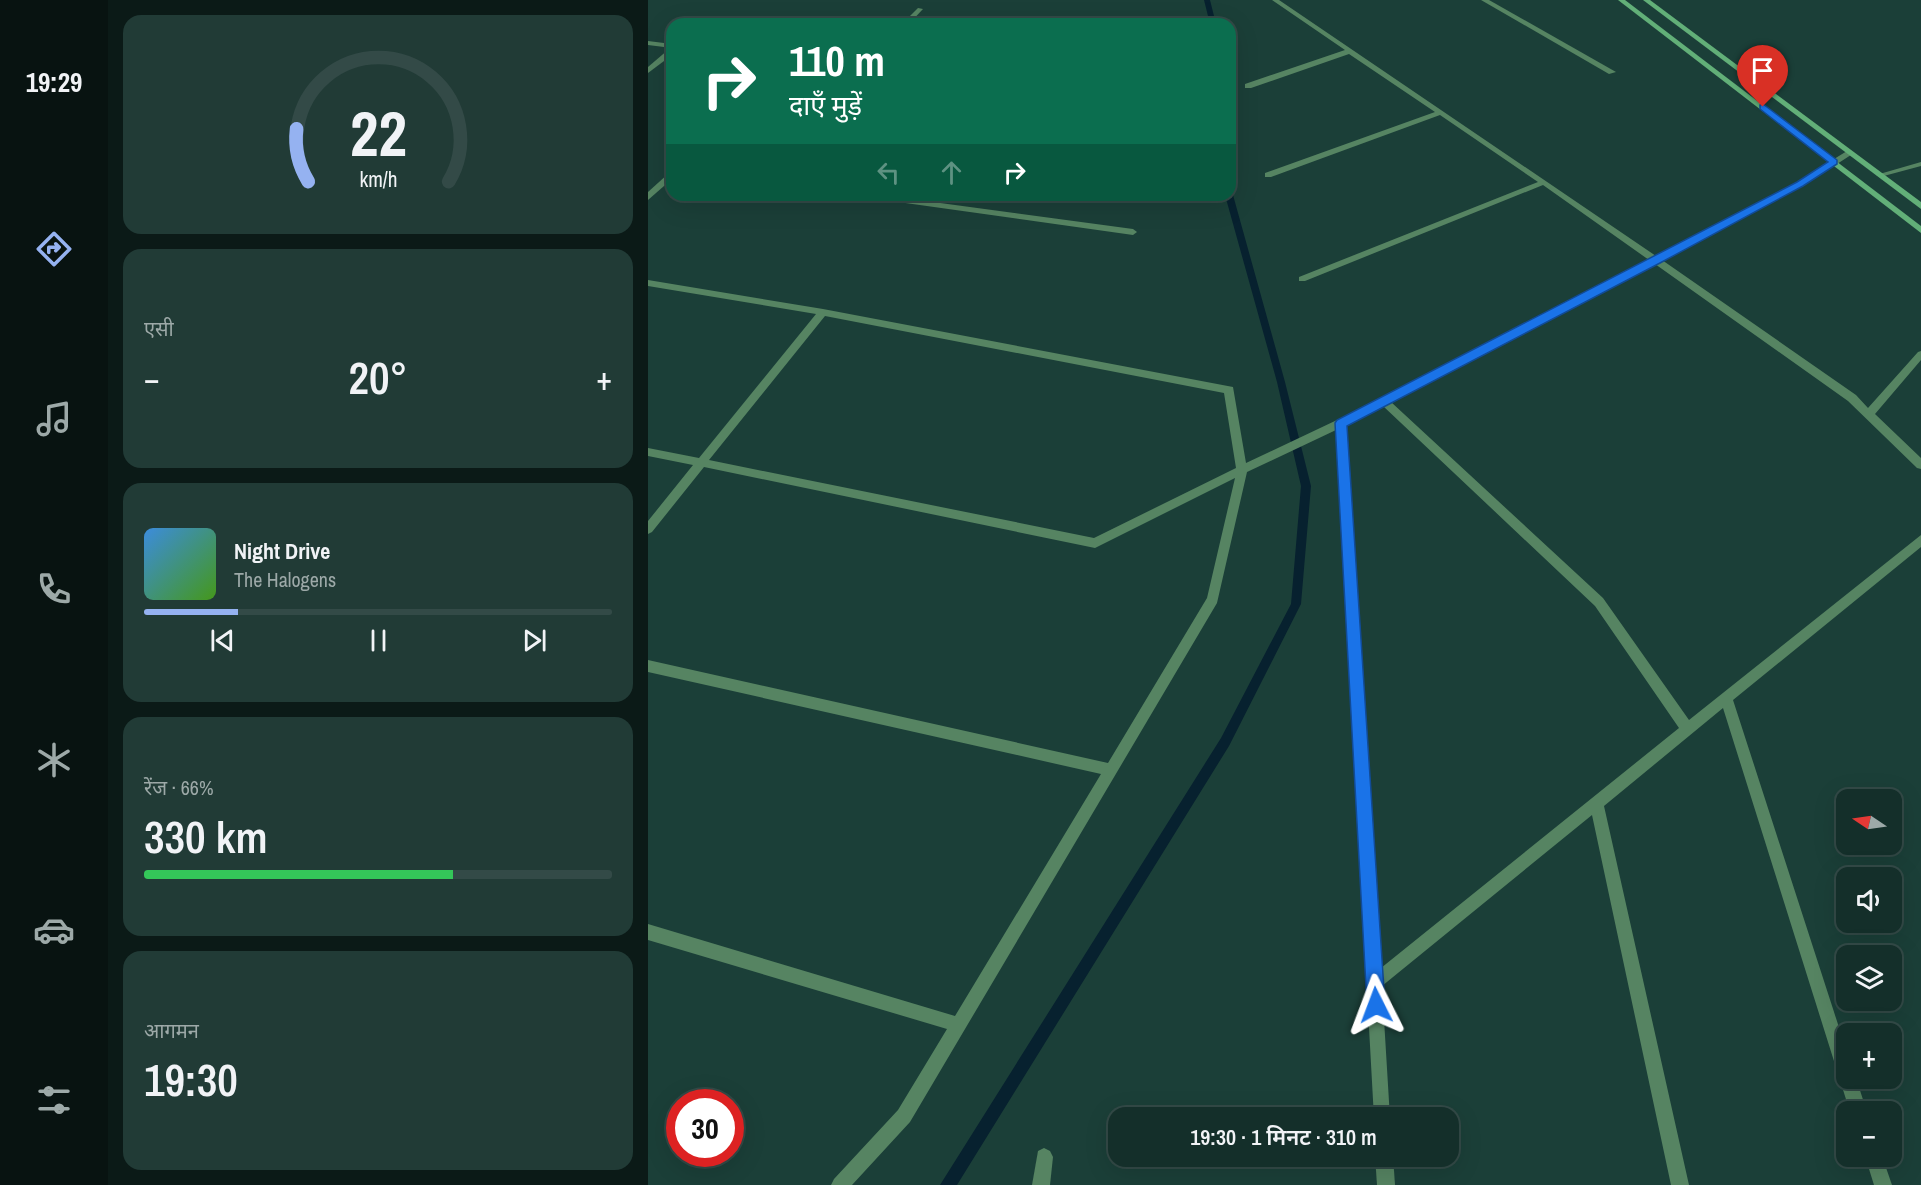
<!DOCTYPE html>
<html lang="hi">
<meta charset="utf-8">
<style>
body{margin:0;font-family:"Archivo Narrow","Noto Sans Devanagari",sans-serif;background:#213b36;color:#f1f3f6;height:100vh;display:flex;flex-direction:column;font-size:22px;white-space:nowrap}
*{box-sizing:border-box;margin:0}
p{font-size:20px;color:#9da9a8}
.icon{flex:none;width:33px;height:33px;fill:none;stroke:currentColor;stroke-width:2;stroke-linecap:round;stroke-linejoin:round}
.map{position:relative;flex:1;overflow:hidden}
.drawer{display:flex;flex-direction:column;gap:15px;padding:15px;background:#0b1a17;width:540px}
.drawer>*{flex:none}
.guide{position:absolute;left:18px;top:18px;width:570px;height:183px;border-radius:18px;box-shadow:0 6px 24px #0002,0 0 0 2px #334a47;background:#0b6e4f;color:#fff;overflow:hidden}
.needle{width:39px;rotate:283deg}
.buttons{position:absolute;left:1188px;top:789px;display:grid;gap:12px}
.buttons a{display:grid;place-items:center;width:66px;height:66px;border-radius:12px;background:#142f2a;box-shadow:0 6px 24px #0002,0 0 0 2px #334a47;font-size:30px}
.speed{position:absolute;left:18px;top:1089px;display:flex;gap:12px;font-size:30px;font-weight:700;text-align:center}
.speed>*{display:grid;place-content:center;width:78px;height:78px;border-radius:50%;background:#142f2a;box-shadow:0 6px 24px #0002,0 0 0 2px #334a47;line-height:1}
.speed .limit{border:9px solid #d22;background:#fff;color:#111}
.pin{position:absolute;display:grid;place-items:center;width:51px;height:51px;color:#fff;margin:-62px -26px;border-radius:50% 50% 50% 0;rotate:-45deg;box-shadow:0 0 6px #0007}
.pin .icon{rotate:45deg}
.me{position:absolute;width:66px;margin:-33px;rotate:357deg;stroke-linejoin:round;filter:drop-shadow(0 0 4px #0008)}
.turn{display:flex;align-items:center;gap:21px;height:126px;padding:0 24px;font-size:27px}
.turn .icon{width:78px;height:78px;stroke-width:2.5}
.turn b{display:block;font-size:42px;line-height:51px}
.lanes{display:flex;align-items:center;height:57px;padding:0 24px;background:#0003;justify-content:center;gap:30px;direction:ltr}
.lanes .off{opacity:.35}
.big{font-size:45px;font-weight:600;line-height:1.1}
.drawer .tile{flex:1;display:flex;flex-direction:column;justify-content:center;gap:9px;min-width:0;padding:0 21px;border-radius:18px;background:#213b36}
.drawer .dial{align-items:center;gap:0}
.dial svg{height:156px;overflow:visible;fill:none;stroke:#334a47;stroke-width:7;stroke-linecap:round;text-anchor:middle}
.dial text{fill:#f1f3f6;stroke:none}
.song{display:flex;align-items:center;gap:18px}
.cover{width:72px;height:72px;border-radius:9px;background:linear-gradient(135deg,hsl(210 70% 55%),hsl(100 70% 35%))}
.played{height:6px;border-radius:3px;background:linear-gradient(90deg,#95b2f1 20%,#334a47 20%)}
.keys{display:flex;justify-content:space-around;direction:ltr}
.heat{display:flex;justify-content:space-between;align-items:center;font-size:33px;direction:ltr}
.charge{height:9px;border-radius:4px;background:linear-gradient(90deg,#34c759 66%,#334a47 0)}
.trip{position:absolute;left:460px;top:1107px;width:351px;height:60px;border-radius:18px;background:#142f2a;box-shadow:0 6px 24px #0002,0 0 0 2px #334a47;font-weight:600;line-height:60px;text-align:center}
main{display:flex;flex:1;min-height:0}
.dock{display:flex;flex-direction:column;width:108px;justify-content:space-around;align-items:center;background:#081311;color:#9da9a8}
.dock .icon{width:42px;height:42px}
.dock .current{color:#95b2f1}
.dock b{font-size:27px;color:#f1f3f6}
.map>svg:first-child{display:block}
</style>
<main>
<nav class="dock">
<b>19:29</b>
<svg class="icon current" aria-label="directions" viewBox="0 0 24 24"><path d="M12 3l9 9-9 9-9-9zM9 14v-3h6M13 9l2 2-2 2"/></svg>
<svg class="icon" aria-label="music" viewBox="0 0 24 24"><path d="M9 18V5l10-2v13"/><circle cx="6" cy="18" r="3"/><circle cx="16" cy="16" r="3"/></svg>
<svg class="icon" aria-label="phone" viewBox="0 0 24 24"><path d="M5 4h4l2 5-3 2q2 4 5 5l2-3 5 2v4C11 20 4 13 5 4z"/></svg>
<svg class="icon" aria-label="climate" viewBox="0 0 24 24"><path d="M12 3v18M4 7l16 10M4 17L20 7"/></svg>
<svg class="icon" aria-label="car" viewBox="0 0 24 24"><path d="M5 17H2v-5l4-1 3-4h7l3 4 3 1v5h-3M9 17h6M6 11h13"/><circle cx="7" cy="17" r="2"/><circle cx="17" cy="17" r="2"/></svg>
<svg class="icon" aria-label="filters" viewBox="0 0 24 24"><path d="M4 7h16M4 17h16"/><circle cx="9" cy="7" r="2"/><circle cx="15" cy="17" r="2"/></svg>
</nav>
<section class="drawer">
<div class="tile dial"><svg viewBox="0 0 100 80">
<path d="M14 69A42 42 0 1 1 86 69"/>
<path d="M14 69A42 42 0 0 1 8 42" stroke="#95b2f1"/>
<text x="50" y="56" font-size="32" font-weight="700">22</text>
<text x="50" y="72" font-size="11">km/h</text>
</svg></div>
<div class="tile"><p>एसी</p>
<div class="heat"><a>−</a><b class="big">20°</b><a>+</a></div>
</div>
<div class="tile">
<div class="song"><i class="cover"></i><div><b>Night Drive</b><p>The Halogens</p></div></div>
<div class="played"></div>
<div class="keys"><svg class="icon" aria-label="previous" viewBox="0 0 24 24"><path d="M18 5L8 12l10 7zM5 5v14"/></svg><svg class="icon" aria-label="pause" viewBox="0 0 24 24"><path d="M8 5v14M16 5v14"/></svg><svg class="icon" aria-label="next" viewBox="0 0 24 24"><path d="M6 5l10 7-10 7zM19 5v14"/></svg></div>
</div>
<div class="tile"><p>रेंज · 66%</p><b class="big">330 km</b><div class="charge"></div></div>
<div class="tile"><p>आगमन</p><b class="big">19:30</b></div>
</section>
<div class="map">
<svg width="1273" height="1185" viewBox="0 0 1273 1185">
<rect width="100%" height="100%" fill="#1b3f38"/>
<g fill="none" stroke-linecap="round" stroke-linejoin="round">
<g fill="#07212f" fill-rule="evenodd">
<path d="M556,0H562L568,24H562Z"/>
<path d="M582,193L585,195L637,382L663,486L653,604L581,746L309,1185H292L573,738L643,604L653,486L629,382L577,195H582Z"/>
</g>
<g fill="#568462" fill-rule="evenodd">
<path d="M624,0H631L1008,256L1149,182L1199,151L1206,153L1155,186L1014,260L1208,395L1220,408L1270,352L1273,351V360L1227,414L1273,458V469L1269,468L1200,401L1007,264L743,402L955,598L1041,720L1273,535V547L1085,700L1198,1049V1078H1208L1219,1112H1202L1075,708L956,806L1041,1185H1023L944,815L734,986L742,1118H726L688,430L599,472L569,603L262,1122L204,1185H183L186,1179L250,1110L299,1029L0,940V924L307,1016L453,774L0,672V660L460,763L559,598L587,478L447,548L56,467L4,532L0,534V521L45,465L0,456V448L51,458L168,314L0,286V280L175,309L585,387L598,463L689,420L1001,260L895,185L657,281H651V277L890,182L792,115L623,177H617V173L787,112L701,54L603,88H597V84L697,50ZM177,316L576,393L588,468L446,538L61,460ZM735,406L947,606L1031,728L733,968L698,425Z"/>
<path d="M833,0H841L968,72L961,74Z"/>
<path d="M270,8L275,9L261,24H254Z"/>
<path d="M0,41L24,44V48L0,45Z"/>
<path d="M21,49H24V55L0,73V67Z"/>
<path d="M1273,162V166L1232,177L1228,175Z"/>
<path d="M21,173H24V179L0,200V192Z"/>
<path d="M233,195L485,229L489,232L485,235L236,200L233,199Z"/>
<path d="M396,1148L402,1151L405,1157L402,1185H384L390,1151Z"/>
<path d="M727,1156H745L747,1185H729Z"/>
<path d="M1217,1156H1234L1244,1185H1226Z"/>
</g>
<g fill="#62af78" fill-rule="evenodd">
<path d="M970,0H977L1273,226V233Z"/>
<path d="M995,0H1002L1273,202V209Z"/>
</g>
</g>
<path fill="#1a73e8" stroke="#114b97" stroke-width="1.5" d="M1115,104L1189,160V164L1155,186L1012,263L699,426L737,1005L734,1011L728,1014L721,1011L719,1005L687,423L689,420L1149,182L1180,162L1112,109V105Z"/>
</svg>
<div class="buttons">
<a><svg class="needle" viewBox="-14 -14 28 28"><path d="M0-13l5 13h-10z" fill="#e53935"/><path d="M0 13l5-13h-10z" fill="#9da9a8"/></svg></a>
<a><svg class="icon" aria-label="sound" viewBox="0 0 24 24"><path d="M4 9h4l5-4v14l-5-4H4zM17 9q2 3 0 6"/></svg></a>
<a><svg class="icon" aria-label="layers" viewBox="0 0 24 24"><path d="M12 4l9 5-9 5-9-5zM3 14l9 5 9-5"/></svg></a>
<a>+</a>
<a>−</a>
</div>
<div class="speed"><div class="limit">30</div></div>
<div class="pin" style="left:1115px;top:107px;background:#d93025"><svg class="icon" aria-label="arrive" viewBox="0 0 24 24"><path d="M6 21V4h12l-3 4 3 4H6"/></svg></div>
<svg class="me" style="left:728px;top:1005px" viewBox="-20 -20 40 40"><path d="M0-17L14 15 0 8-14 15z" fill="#1a73e8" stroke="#fff" stroke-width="4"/></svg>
<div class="trip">19:30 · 1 मिनट · 310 m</div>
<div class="guide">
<div class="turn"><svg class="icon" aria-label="right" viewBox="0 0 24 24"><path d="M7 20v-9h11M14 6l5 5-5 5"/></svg><div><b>110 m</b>दाएँ मुड़ें</div></div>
<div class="lanes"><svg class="icon off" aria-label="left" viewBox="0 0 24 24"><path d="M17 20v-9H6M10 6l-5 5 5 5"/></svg><svg class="icon off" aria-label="ahead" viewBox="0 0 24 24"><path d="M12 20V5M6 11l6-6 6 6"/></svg><svg class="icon" aria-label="right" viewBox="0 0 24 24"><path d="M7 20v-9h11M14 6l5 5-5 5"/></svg></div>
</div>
</div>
</main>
